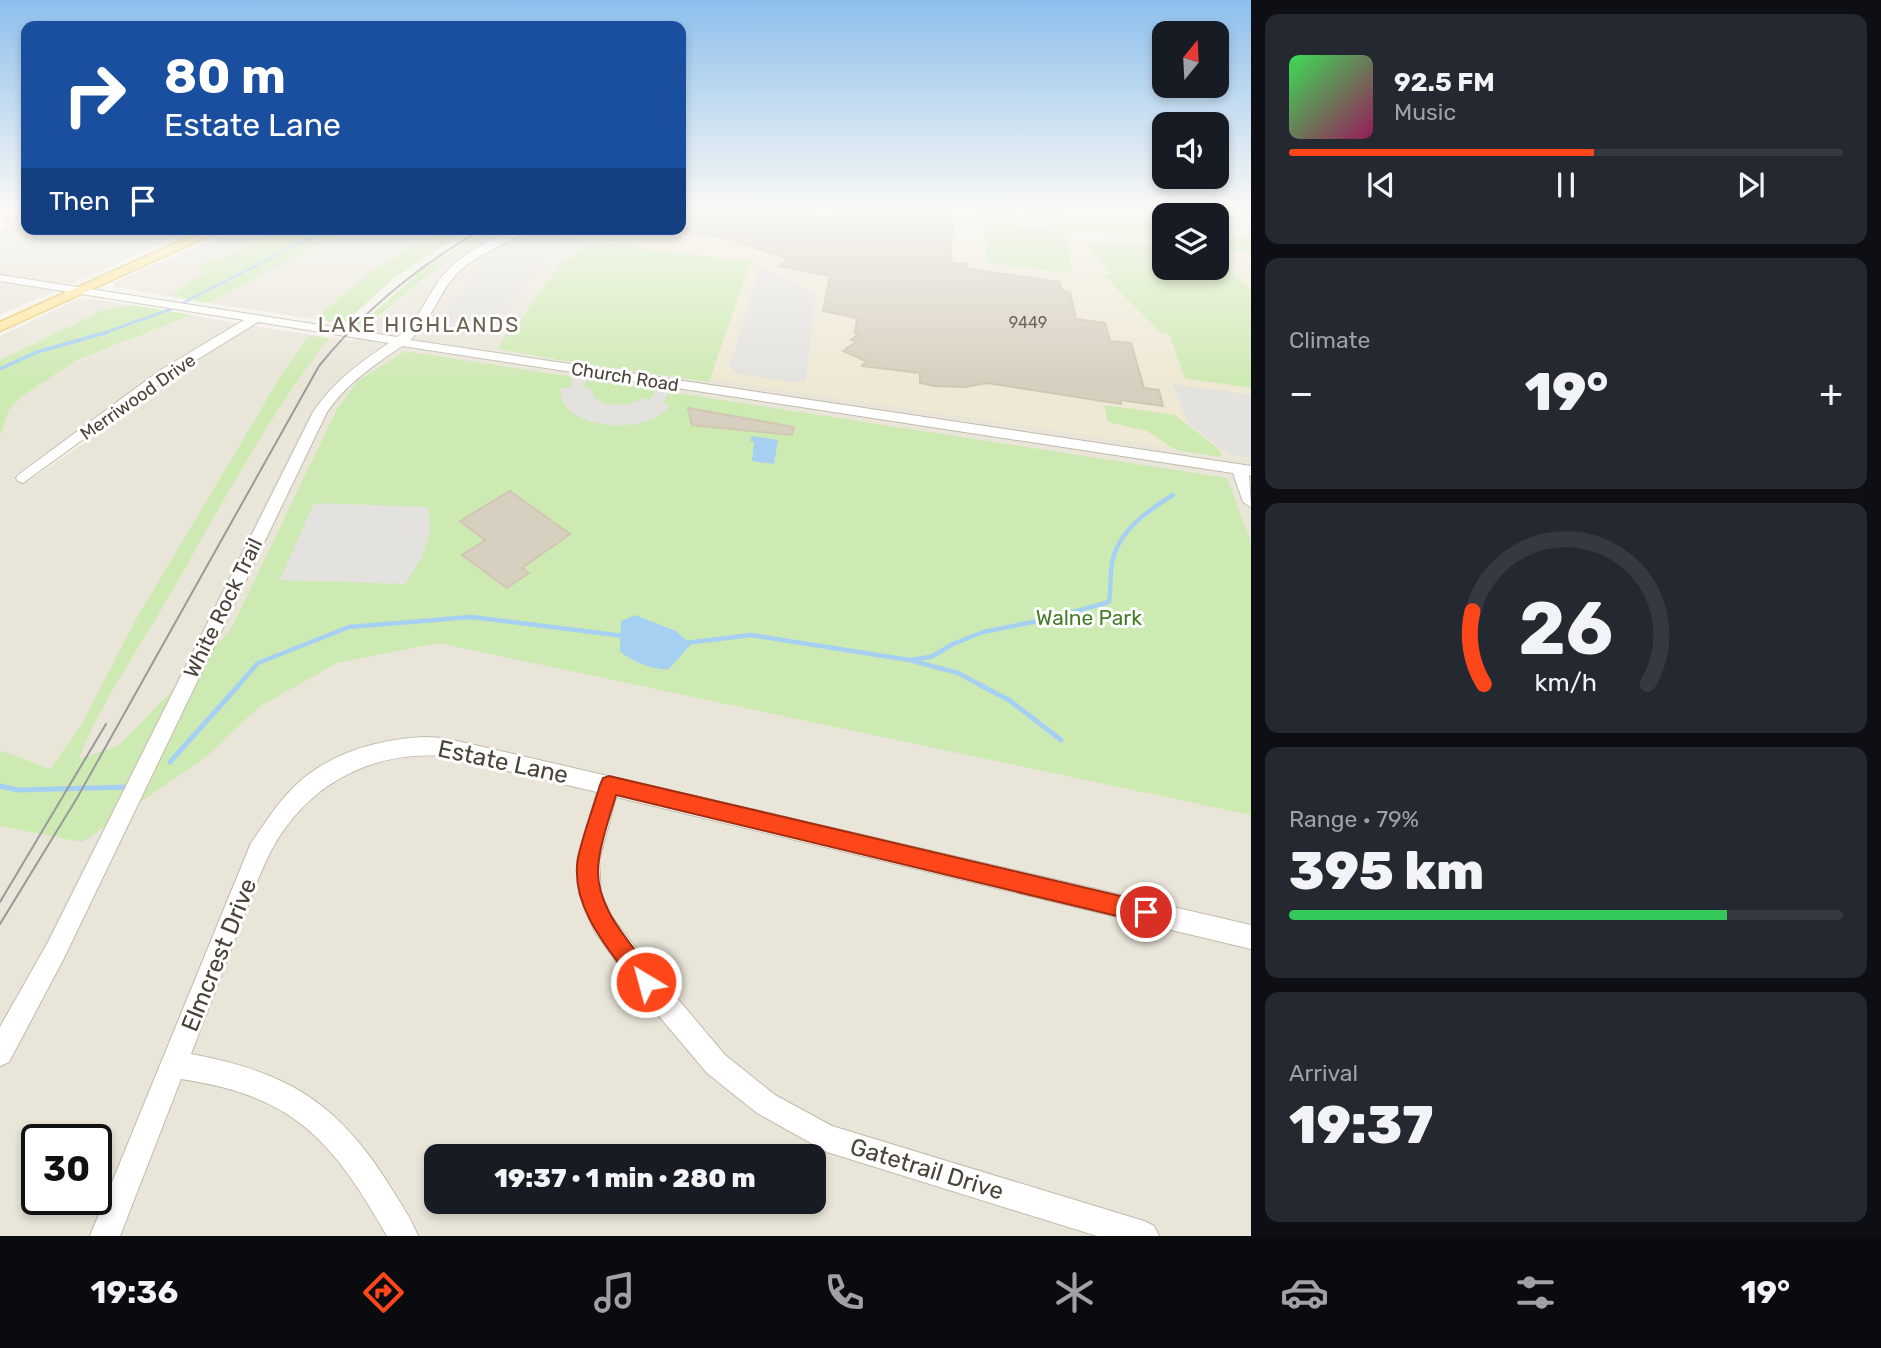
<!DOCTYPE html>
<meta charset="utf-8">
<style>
body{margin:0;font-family:Rubik,sans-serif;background:#242831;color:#f1f3f6;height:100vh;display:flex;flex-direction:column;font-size:26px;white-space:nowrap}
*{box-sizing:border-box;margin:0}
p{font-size:23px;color:#9ea1a6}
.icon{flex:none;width:38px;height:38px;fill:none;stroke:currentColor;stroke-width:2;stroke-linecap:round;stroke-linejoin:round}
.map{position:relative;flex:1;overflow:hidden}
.panel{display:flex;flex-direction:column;gap:14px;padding:14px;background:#0d0f14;width:630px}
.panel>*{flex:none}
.guide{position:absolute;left:21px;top:21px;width:665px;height:214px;border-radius:14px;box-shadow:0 4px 10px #0003;background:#1a4fa0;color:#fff;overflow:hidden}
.needle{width:46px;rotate:18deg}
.controls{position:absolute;left:1152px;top:21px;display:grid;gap:14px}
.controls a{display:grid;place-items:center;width:77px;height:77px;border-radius:14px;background:#171b24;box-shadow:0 4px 10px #0003;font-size:35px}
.speed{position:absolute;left:21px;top:1124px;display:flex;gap:14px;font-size:35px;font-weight:700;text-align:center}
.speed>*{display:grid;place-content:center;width:91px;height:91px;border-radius:50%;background:#171b24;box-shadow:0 4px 10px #0003;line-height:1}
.speed .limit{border:4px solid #111;border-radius:10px;background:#fff;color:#111}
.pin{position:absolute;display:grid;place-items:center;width:60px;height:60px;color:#fff;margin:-30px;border:4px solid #fff;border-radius:50%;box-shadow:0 2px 7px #0007}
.me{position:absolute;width:77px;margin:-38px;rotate:323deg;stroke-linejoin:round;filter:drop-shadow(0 0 5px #0008)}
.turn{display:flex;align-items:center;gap:24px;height:147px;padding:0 28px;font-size:32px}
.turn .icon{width:91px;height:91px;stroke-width:2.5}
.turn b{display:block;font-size:49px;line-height:60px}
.then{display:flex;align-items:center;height:66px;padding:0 28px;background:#0003;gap:14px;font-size:26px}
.big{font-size:52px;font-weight:800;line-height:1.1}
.panel .widget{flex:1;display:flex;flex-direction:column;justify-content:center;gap:10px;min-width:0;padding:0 24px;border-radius:14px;background:#242831}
.panel .dial{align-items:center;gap:0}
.dial svg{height:182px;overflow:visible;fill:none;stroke:#363941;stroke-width:7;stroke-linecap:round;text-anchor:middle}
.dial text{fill:#f1f3f6;stroke:none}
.song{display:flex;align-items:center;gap:21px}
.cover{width:84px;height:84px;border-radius:10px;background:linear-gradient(135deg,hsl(130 70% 55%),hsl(330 70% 35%))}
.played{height:7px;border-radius:4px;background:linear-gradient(90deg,#fd4619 55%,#363941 55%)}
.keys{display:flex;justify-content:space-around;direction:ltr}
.heat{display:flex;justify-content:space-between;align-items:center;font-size:38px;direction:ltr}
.charge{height:10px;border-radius:5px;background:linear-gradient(90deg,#34c759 79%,#363941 0)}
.trip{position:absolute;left:424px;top:1144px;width:402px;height:70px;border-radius:14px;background:#171b24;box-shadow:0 4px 10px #0003;font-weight:800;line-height:70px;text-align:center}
.tab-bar{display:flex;height:112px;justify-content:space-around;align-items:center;background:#090b0e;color:#9ea1a6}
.tab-bar .icon{width:49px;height:49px}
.tab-bar .current{color:#fd4619}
.tab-bar b{font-size:32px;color:#f1f3f6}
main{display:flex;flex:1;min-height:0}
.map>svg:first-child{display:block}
</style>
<main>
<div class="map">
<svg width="1251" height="1236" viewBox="0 0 1251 1236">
<rect width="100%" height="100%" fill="#f5f2ea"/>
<g fill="#e9e5d8" fill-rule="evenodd">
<path d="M0,208H26V229H194L0,315Z"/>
<path d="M681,208H1251V1236H0V826L11,828L50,770L0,750V436L9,410L22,396L77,360L192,315L239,324L174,360L14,476L30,480L103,430L184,367L254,326L351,341L461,249L500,229H681ZM1164,215H1216V268H1164ZM37,1139H96V1199H37ZM436,1157H814V1202H436Z"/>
<path d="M240,229H280L233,254L197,266L206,273L170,296L115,287V282Z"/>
<path d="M349,229H442L371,271L315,319L209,303Z"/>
<path d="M91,299L133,305L103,310L0,360V336L76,300Z"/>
</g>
<path fill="#eee8d4" d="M681,208H914L1164,241V268H1216V248L1251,253V460L710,379L750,262L531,234L540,229H681Z"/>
<g fill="#ceeab3">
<path d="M915,208H1027L1164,225V241Z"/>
<path d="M986,223L1066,233L1072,274L986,262Z"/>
<path d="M280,229H349L209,303L170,296L205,273L197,266L233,254Z"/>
<path d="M470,229L394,278L343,324L315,319L371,271L441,230Z"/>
<path d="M488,229H500L461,249L364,328L357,327L423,269Z"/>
<path d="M1216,232L1251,236V253L1216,248Z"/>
<path d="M597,242L750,262L709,382L553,359L554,356L549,358L498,349L503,338H508L504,336L515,321H520L561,263Z"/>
<path d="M1108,243L1164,246V268H1216V260L1251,289V388L1185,378L1169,334L1160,332L1102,274H1113L1089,248L1092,244Z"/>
<path d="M133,305L192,315L77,360L22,396L9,410L0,436V360L103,310Z"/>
<path d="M309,336L329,338C265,420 216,515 164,605C135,655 99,706 79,759L118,746L230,631L337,409L358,381L405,351L1227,478L1251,542V815L438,643L337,663L259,707L206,757L82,842L0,826V750L50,769L80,727L134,623L282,374Z"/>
<path d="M1104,405L1175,415L1215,446L1222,454L1220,457L1176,450L1147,431L1108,422Z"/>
</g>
<g fill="#e4e2de">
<path d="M532,232L579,238L544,260L485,338L430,329L490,257Z"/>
<path d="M760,267L816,294L806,381L792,382L735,373L730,366Z"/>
<path d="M573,377L589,379L583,386L591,389L595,398L606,404L626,405L644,398L650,400L655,391L669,393L663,403L670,406L658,417L637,424L613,426L591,422L572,413L562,401L560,388H570Z"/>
<path d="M1172,384L1251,395V458L1229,455L1188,423Z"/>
<path d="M314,503L428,507L430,531L422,557L405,584L280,580Z"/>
</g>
<g fill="#a6d0f2">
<path d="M752,436L778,440L774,464L752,461L754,442L750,441Z"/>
<path d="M635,615L676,631L691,644L669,669C655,671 630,661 620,651L621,621Z"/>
</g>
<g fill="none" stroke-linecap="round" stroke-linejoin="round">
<path stroke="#a6d0f2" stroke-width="2.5" d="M101,334L171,309L327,229"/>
<path stroke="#a6d0f2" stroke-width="3.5" d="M0,369L37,352L108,332"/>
<g stroke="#a6d0f2" stroke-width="4.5">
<path d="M685,643L751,635L909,660L931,657L953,644L983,632L1048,619L1109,602C1111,589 1110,576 1112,563C1118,531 1147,511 1173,495"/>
<path d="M913,661L958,673L984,687"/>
<path d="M237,687L258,663L349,627L471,617L624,636"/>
</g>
<g stroke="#a6d0f2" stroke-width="5">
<path d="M980,685L1009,700L1061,740"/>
<path d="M170,762L239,685"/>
<path d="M0,786L18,790L131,787"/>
</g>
</g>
<g fill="#d7cfbf" stroke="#d2c7b2" stroke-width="2">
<path d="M681,208H807L804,215L831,218L835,208H880L954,216L950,255L953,263L967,264V269L1060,282L1062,291L1070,292L1076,319L1105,323L1110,341L1131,343L1144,388L1159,390L1163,406L1120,400L1121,404L987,383L965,387L935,386L920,383V373L862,366L866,361L843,351L857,341L851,340L859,334L855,333L857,318L823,311L830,276L780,266L789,259L729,239L699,233L697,236L685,234L686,232L681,231Z"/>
<path d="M688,408L794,427L792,435L692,425Z"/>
<path d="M510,491L570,534L522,568L529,573L507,588L462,555L485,540L460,521Z"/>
</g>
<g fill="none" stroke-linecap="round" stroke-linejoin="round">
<g stroke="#c1bbac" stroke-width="2">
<g id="minor">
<path d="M0,208H6L5,228L0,231Z"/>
<path d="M1216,208L1251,210V216Z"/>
<path d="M514,229H527C505,247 473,254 454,277C437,296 431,322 410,340L1251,466V476L1249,475L1251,507L1243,502L1233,473L402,346C373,366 347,383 327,412L64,958L9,1062L0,1066V1027L48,942L313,412C335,380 357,365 389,343L258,322L169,377L23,483L18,481L16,478L18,475L159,371L244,320L0,281V275L397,337C421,321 427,293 445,273C462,253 491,241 514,229Z"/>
<path d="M425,737L444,738L1251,925V949L616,797L599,861L601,893L611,916L655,972L725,1055L775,1095L832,1126L1144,1221L1154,1226L1159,1236H1097L827,1152L757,1113L707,1073L637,990L595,932L579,893L577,861L597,792L444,756C367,750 300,789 267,859C256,882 248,906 239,929C223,971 207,1013 191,1054C283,1071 335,1100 386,1180C397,1198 410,1216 418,1236H387C332,1140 295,1096 181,1079L120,1236H90L251,843C264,825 275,806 291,790C325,754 377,739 425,737Z"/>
</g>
</g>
<g stroke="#e6c667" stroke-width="3">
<path id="major" d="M207,229H224L0,331V322Z"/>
</g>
<use href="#minor" fill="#fff" fill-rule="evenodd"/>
<use href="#major" fill="#ffe799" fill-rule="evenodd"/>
<g stroke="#999" stroke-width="2">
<path d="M0,902L106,724"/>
<path d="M0,924L77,798L319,366C365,309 419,265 483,229"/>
</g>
</g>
<linearGradient id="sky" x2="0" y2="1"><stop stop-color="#8dbfec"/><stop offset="0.55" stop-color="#faf9f6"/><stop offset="1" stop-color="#faf9f6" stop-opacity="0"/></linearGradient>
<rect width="1251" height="381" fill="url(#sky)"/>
<path fill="#fd4619" stroke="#a42e10" stroke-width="2" d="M609,776L1146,902L1153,905L1156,912L1153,920L1146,923L616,795C610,816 602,837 599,859C591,904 629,941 654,974L657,982L654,989L646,993L638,989C612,953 569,908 578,858C583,834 593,809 600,785L603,778Z"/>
<g text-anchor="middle" stroke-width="6" stroke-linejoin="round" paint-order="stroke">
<g font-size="16" fill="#6d665a">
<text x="1028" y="328">9449</text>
</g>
<g font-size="18" fill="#4a4338" stroke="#fff">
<text transform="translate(625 377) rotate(9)" y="6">Church Road</text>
<text transform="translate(138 397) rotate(-35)" y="6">Merriwood Drive</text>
</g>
<g font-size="21" letter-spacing="2" fill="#6d624f" stroke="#fff">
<text x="419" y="332">LAKE HIGHLANDS</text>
</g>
<g font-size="21" fill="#4a4338" stroke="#fff">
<text transform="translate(223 608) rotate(-64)" y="7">White Rock Trail</text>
</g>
<g font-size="21" fill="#457d29" stroke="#fff">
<text x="1089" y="625">Walne Park</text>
</g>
<g font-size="24" fill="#4a4338" stroke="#fff">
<text transform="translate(503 762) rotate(12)" y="8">Estate Lane</text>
<text transform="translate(219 955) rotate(-68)" y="8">Elmcrest Drive</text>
<text transform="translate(927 1169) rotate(17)" y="8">Gatetrail Drive</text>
</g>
</g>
</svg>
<div class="controls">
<a><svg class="needle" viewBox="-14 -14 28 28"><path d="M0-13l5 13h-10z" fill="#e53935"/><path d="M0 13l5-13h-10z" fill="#9ea1a6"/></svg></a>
<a><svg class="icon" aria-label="sound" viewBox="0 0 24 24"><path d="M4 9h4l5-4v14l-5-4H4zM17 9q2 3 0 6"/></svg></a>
<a><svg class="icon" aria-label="layers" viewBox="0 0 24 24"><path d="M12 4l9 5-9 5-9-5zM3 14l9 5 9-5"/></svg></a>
</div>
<div class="speed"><div class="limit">30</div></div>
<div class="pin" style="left:1146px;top:912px;background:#d93025"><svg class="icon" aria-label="arrive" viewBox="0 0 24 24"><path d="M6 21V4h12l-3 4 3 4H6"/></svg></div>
<svg class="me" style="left:646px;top:982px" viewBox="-20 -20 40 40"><circle r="17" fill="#fd4619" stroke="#fff" stroke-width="3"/><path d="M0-11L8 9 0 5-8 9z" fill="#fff"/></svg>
<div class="trip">19:37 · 1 min · 280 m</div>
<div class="guide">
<div class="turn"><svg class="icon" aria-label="right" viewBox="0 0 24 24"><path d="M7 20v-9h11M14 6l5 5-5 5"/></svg><div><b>80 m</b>Estate Lane</div></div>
<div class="then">Then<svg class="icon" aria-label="arrive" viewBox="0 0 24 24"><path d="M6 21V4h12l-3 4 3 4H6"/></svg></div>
</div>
</div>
<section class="panel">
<div class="widget">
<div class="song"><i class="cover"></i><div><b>92.5 FM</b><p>Music</p></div></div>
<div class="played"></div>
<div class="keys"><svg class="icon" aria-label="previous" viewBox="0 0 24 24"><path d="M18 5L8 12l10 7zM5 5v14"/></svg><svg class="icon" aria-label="pause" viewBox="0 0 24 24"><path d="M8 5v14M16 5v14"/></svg><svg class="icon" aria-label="next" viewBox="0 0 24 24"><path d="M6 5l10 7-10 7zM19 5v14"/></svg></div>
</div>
<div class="widget"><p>Climate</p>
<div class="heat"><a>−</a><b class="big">19°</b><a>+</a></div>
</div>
<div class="widget dial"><svg viewBox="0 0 100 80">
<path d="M14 69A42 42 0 1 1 86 69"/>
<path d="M14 69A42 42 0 0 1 9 37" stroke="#fd4619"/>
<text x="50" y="56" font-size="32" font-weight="700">26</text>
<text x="50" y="72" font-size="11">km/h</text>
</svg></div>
<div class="widget"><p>Range · 79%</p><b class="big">395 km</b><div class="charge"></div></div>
<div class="widget"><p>Arrival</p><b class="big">19:37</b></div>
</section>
</main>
<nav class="tab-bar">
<b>19:36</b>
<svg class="icon current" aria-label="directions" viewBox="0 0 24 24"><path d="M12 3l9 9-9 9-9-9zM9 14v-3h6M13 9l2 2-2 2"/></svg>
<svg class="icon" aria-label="music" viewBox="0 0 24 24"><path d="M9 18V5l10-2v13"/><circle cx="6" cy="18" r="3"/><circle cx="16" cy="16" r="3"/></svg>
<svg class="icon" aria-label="phone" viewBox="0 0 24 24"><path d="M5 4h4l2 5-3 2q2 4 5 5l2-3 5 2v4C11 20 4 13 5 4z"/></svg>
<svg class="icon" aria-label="climate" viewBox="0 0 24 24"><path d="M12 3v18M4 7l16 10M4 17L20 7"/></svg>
<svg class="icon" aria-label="car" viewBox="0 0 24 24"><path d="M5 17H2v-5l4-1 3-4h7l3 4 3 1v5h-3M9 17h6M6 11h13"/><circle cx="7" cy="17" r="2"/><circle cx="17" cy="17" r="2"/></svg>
<svg class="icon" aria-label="filters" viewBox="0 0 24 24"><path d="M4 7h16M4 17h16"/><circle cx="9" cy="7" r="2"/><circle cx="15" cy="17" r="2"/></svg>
<b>19°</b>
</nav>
